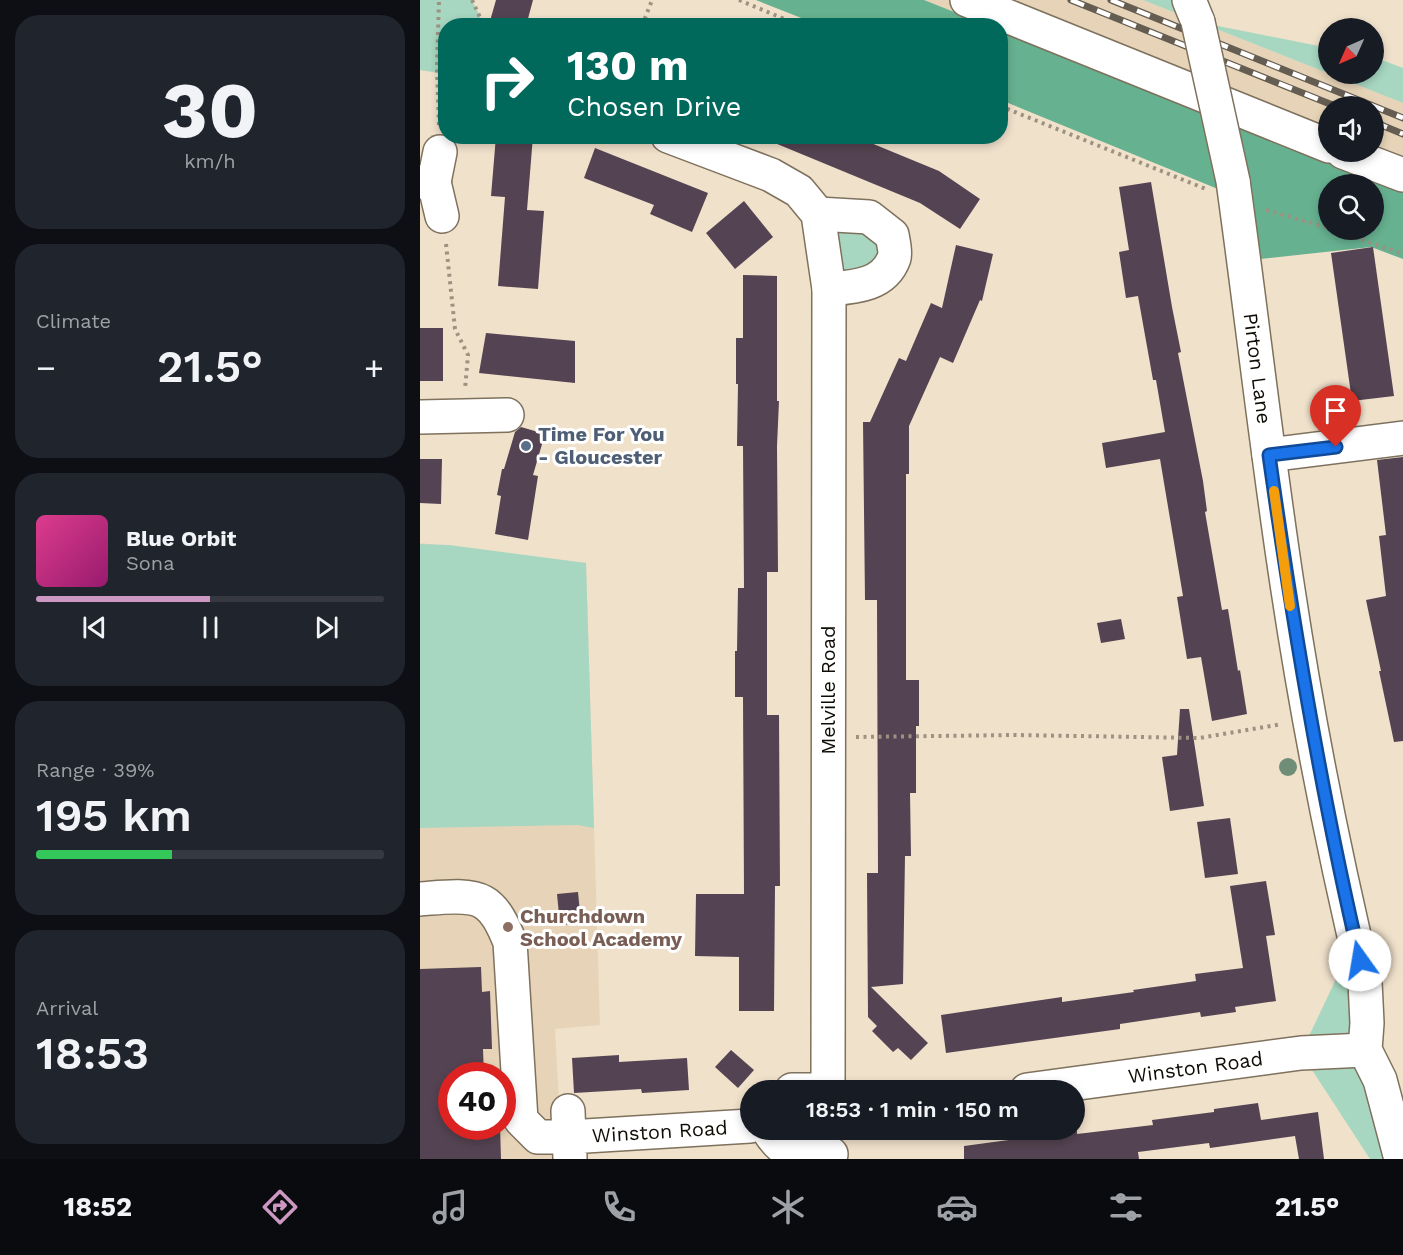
<!DOCTYPE html>
<meta charset="utf-8">
<style>
body{margin:0;font-family:"Work Sans",sans-serif;background:#20242c;color:#f1f3f6;height:100vh;display:flex;flex-direction:column;font-size:22px;white-space:nowrap}
*{box-sizing:border-box;margin:0}
p{font-size:20px;color:#9ea1a6}
.icon{flex:none;width:33px;height:33px;fill:none;stroke:currentColor;stroke-width:2;stroke-linecap:round;stroke-linejoin:round}
.map{position:relative;flex:1;overflow:hidden}
.details{display:flex;flex-direction:column;gap:15px;padding:15px;background:#0d0f14;width:420px}
.details>*{flex:none}
.guide{position:absolute;left:18px;top:18px;width:570px;height:126px;border-radius:24px;box-shadow:0 3px 9px #0003;background:#00695c;color:#fff;overflow:hidden}
.needle{width:39px;rotate:225deg}
.tools{position:absolute;left:898px;top:18px;display:grid;gap:12px}
.tools a{display:grid;place-items:center;width:66px;height:66px;border-radius:50%;background:#171b24;box-shadow:0 3px 9px #0003;font-size:30px}
.speed{position:absolute;left:18px;top:1062px;display:flex;gap:12px;font-size:30px;font-weight:700;text-align:center}
.speed>*{display:grid;place-content:center;width:78px;height:78px;border-radius:50%;background:#171b24;box-shadow:0 3px 9px #0003;line-height:1}
.speed .limit{border:9px solid #d22;background:#fff;color:#111}
.pin{position:absolute;display:grid;place-items:center;width:51px;height:51px;color:#fff;margin:-62px -26px;border-radius:50% 50% 50% 0;rotate:-45deg;box-shadow:0 0 6px #0007}
.pin .icon{rotate:45deg}
.me{position:absolute;width:66px;margin:-33px;rotate:347deg;stroke-linejoin:round;filter:drop-shadow(0 0 4px #0008)}
.turn{display:flex;align-items:center;gap:21px;height:126px;padding:0 30px;font-size:27px}
.turn .icon{width:78px;height:78px;stroke-width:2.5}
.turn b{display:block;font-size:42px;line-height:51px}
.big{font-size:45px;font-weight:600;line-height:1.1}
.details .tile{flex:1;display:flex;flex-direction:column;justify-content:center;gap:9px;min-width:0;padding:0 21px;border-radius:24px;background:#20242c}
.details .dial{align-items:center;gap:0}
.dial b{font-size:78px;line-height:1}
.song{display:flex;align-items:center;gap:18px}
.cover{width:72px;height:72px;border-radius:9px;background:linear-gradient(135deg,hsl(330 70% 55%),hsl(320 70% 35%))}
.played{height:6px;border-radius:3px;background:linear-gradient(90deg,#cc98c2 50%,#363941 50%)}
.keys{display:flex;justify-content:space-around;direction:ltr}
.heat{display:flex;justify-content:space-between;align-items:center;font-size:33px;direction:ltr}
.charge{height:9px;border-radius:4px;background:linear-gradient(90deg,#34c759 39%,#363941 0)}
.trip{position:absolute;left:320px;top:1080px;width:345px;height:60px;border-radius:30px;background:#171b24;box-shadow:0 3px 9px #0003;font-weight:600;line-height:60px;text-align:center}
.dock{display:flex;height:96px;justify-content:space-around;align-items:center;background:#090b0e;color:#9ea1a6}
.dock .icon{width:42px;height:42px}
.dock .selected{color:#cc98c2}
.dock b{font-size:27px;color:#f1f3f6}
main{display:flex;flex:1;min-height:0}
.map>svg:first-child{display:block}
</style>
<main>
<section class="details">
<div class="tile dial"><b>30</b><p>km/h</p></div>
<div class="tile"><p>Climate</p>
<div class="heat"><a>−</a><b class="big">21.5°</b><a>+</a></div>
</div>
<div class="tile">
<div class="song"><i class="cover"></i><div><b>Blue Orbit</b><p>Sona</p></div></div>
<div class="played"></div>
<div class="keys"><svg class="icon" aria-label="previous" viewBox="0 0 24 24"><path d="M18 5L8 12l10 7zM5 5v14"/></svg><svg class="icon" aria-label="pause" viewBox="0 0 24 24"><path d="M8 5v14M16 5v14"/></svg><svg class="icon" aria-label="next" viewBox="0 0 24 24"><path d="M6 5l10 7-10 7zM19 5v14"/></svg></div>
</div>
<div class="tile"><p>Range · 39%</p><b class="big">195 km</b><div class="charge"></div></div>
<div class="tile"><p>Arrival</p><b class="big">18:53</b></div>
</section>
<div class="map">
<svg width="983" height="1159" viewBox="0 0 983 1159">
<rect width="100%" height="100%" fill="#f0e1cb"/>
<g fill="#e7d4b8" fill-rule="evenodd">
<path d="M504,0H723L983,103V192ZM909,106H954V152H909Z"/>
<path d="M0,543L166,563L180,1025L135,1029L142,1159H0ZM32,1076H82V1126H32Z"/>
</g>
<g fill="#a7d7c0">
<path d="M0,0H52L64,25L26,26L25,74L0,70Z"/>
<path d="M723,0H769L778,22L909,48V74H954V57L983,68V103Z"/>
<path d="M398,214L449,217L474,258L409,289Z"/>
<path d="M0,544L29,545L166,563L174,828L157,825L0,828Z"/>
<path d="M935,939L983,1159H950L881,1053Z"/>
</g>
<g fill="#66b190" fill-rule="evenodd">
<path d="M336,0H504L567,25H399Z"/>
<path d="M580,31L983,192V259L951,247L822,261L815,196L581,100ZM909,184H954V230H909Z"/>
</g>
<g fill="#544352">
<path d="M76,0H113L106,26H88L70,21Z"/>
<path d="M76,136H113L107,210L124,211L118,289L78,286L85,197L71,196Z"/>
<path d="M338,136H434L519,171L560,199L540,229L500,203Z"/>
<path d="M175,148L288,193L272,232L230,214L234,205L164,178Z"/>
<path d="M731,182L752,307L761,352L758,353L783,481L787,511L785,512L802,610L808,609L818,671L820,670L827,714L792,721L781,657L767,659L757,597L763,596L740,459L686,468L682,443L745,432L736,380H733L718,296L706,298L699,252L709,250L699,187Z"/>
<path d="M324,201L353,237L315,269L286,233Z"/>
<path d="M536,245L573,254L562,301L560,300L533,363L520,357L489,426V474H486V680H499V726H496V793H490L491,856H485L483,984L451,987L508,1043L491,1060L478,1048L473,1052L452,1031L457,1026L448,1017L447,873H458L457,600H445L443,422H450L479,358L486,361L511,303L522,308Z"/>
<path d="M953,247L974,396L932,401L911,253Z"/>
<path d="M323,275L357,276V401H359L357,446L358,572H347V715H359L360,886H355L354,1011H319V957L275,956L276,894H324L323,697H315V651H317L318,588H324L323,446H317L318,384H316V338H323Z"/>
<rect x="0" y="328" width="23" height="53"/>
<path d="M66,333L155,341V383L59,373Z"/>
<path d="M101,427L125,434L113,475L118,476L108,540L75,534L81,496L77,495L82,469H84L95,432Z"/>
<path d="M983,457V741L974,742L959,671H961L946,600L966,596L959,536L966,535L957,460Z"/>
<path d="M0,459H22L21,504L0,503Z"/>
<path d="M701,619L705,639L681,643L677,623Z"/>
<path d="M760,709H769L784,806L750,811L742,757L757,755Z"/>
<path d="M810,818L818,874L785,878L777,822Z"/>
<path d="M846,881L855,935L846,936L856,1001L815,1007L816,1012L781,1017L780,1012L700,1024V1029L526,1053L521,1015L642,997V1002L714,992L713,990L776,981L775,974L823,968L810,886Z"/>
<path d="M158,892L161,923L140,925L137,894Z"/>
<path d="M61,967L62,992L70,991L72,1049H63L64,1076H32V1126H80L81,1159H0V969Z"/>
<path d="M311,1050L334,1070L318,1088L295,1067Z"/>
<path d="M199,1055V1062L267,1058L269,1090L222,1093L221,1089L154,1093L152,1058Z"/>
<path d="M838,1103L841,1120L898,1112L904,1159H879L875,1136L790,1148L789,1143L718,1152L719,1159H544V1146L657,1131V1134L733,1125L732,1120L794,1112V1109Z"/>
</g>
<g fill="none" stroke-linecap="round" stroke-linejoin="round">
<g stroke="#7e715d" stroke-width="36">
<g id="minor">
<path d="M547,0L909,146"/>
<path d="M769,0L778,22"/>
<path d="M248,136L351,175L379,191L398,214L409,289L408,1090"/>
<path d="M923,152L983,175"/>
<path id="s1" d="M813,181C832,317 847,454 868,590C888,722 914,853 945,982L947,1023L945,1050L960,1080L981,1159"/>
<path d="M0,182H14L22,216"/>
<path d="M14,182L20,152"/>
<path d="M398,214L449,217L472,235C473,241 476,252 474,258C464,286 433,287 409,289"/>
<path d="M0,417L87,415"/>
<path d="M849,455L983,438"/>
<path d="M0,899C17,898 48,893 63,902C77,910 84,928 90,942L101,1120L118,1137H149L148,1111"/>
<path d="M372,1090H408"/>
<path id="s2" d="M607,1090L881,1053L945,1050"/>
<path d="M348,1130C366,1159 379,1155 411,1154"/>
<path id="s3" d="M150,1158L149,1137L330,1126"/>
</g>
</g>
<g stroke="#9d9282" stroke-width="4" stroke-dasharray="3 4.5" stroke-linecap="butt">
<path d="M52,0L64,26"/>
<path d="M319,0L381,26"/>
<path d="M222,26L232,0"/>
<path d="M580,106L786,189"/>
<path d="M19,125L17,67L19,0"/>
<path d="M846,210L909,228"/>
<path d="M913,230L983,254"/>
<path d="M26,244L35,329L48,355L45,389"/>
<path d="M436,737L595,735L780,738L862,724"/>
</g>
<use href="#minor" stroke="#fff" stroke-width="33"/>
<g stroke="#655d51" stroke-width="7">
<g id="rail">
<path d="M651,0L915,106"/>
<path d="M691,0L983,118"/>
<path d="M954,122L983,134"/>
</g>
</g>
<use href="#rail" stroke="#fff" stroke-width="4.5" stroke-dasharray="14" stroke-linecap="butt"/>
<g stroke="#7e715d" stroke-width="36" stroke-linecap="butt">
<path id="minor-bridge" d="M778,22L813,181"/>
</g>
<use href="#minor-bridge" stroke="#fff" stroke-width="33"/>
</g>
<circle fill="#708d77" cx="868" cy="767" r="9"/>
<g fill="none" stroke-linecap="round" stroke-linejoin="round">
<g stroke="#114b97" stroke-width="15">
<path id="route" d="M916,447L849,455C873,625 901,794 940,960"/>
</g>
<use href="#route" stroke="#1a73e8" stroke-width="10"/>
<path stroke="#f59e0b" stroke-width="10" d="M854,491L870,606"/>
</g>
<circle fill="#5c6f8a" stroke="#fff" stroke-width="2" cx="106" cy="446" r="6"/>
<circle fill="#8d6e63" stroke="#fff" stroke-width="2" cx="88" cy="927" r="6"/>
<g text-anchor="middle" stroke-width="6" stroke-linejoin="round" paint-order="stroke">
<g font-size="20" fill="#0f0b05" stroke="#fff">
<text dy="7" stroke="none"><textPath href="#s1" startOffset="189">Pirton Lane</textPath></text>
<text transform="translate(408 690) rotate(-90)" y="7">Melville Road</text>
<text dy="7" stroke="none"><textPath href="#s2" startOffset="170">Winston Road</textPath></text>
<text dy="7" stroke="none"><textPath href="#s3" startOffset="112">Winston Road</textPath></text>
</g>
<g font-size="20" font-weight="bold" fill="#4e5e75" stroke="#fff" text-anchor="start">
<text x="118" y="441">Time For You<tspan x="118" dy="23">- Gloucester</tspan></text>
</g>
<g font-size="20" font-weight="bold" fill="#785e54" stroke="#fff" text-anchor="start">
<text x="100" y="923">Churchdown<tspan x="100" dy="23">School Academy</tspan></text>
</g>
</g>
</svg>
<div class="tools">
<a><svg class="needle" viewBox="-14 -14 28 28"><path d="M0-13l5 13h-10z" fill="#e53935"/><path d="M0 13l5-13h-10z" fill="#9ea1a6"/></svg></a>
<a><svg class="icon" aria-label="sound" viewBox="0 0 24 24"><path d="M4 9h4l5-4v14l-5-4H4zM17 9q2 3 0 6"/></svg></a>
<a><svg class="icon" aria-label="search" viewBox="0 0 24 24"><circle cx="10" cy="10" r="6"/><path d="M15 15l6 6"/></svg></a>
</div>
<div class="speed"><div class="limit">40</div></div>
<div class="pin" style="left:916px;top:447px;background:#d93025"><svg class="icon" aria-label="arrive" viewBox="0 0 24 24"><path d="M6 21V4h12l-3 4 3 4H6"/></svg></div>
<svg class="me" style="left:940px;top:960px" viewBox="-20 -20 40 40"><circle r="19" fill="#fff"/><path d="M0-13L10 11 0 6-10 11z" fill="#1a73e8"/></svg>
<div class="trip">18:53 · 1 min · 150 m</div>
<div class="guide">
<div class="turn"><svg class="icon" aria-label="right" viewBox="0 0 24 24"><path d="M7 20v-9h11M14 6l5 5-5 5"/></svg><div><b>130 m</b>Chosen Drive</div></div>
</div>
</div>
</main>
<nav class="dock">
<b>18:52</b>
<svg class="icon selected" aria-label="directions" viewBox="0 0 24 24"><path d="M12 3l9 9-9 9-9-9zM9 14v-3h6M13 9l2 2-2 2"/></svg>
<svg class="icon" aria-label="music" viewBox="0 0 24 24"><path d="M9 18V5l10-2v13"/><circle cx="6" cy="18" r="3"/><circle cx="16" cy="16" r="3"/></svg>
<svg class="icon" aria-label="phone" viewBox="0 0 24 24"><path d="M5 4h4l2 5-3 2q2 4 5 5l2-3 5 2v4C11 20 4 13 5 4z"/></svg>
<svg class="icon" aria-label="climate" viewBox="0 0 24 24"><path d="M12 3v18M4 7l16 10M4 17L20 7"/></svg>
<svg class="icon" aria-label="car" viewBox="0 0 24 24"><path d="M5 17H2v-5l4-1 3-4h7l3 4 3 1v5h-3M9 17h6M6 11h13"/><circle cx="7" cy="17" r="2"/><circle cx="17" cy="17" r="2"/></svg>
<svg class="icon" aria-label="filters" viewBox="0 0 24 24"><path d="M4 7h16M4 17h16"/><circle cx="9" cy="7" r="2"/><circle cx="15" cy="17" r="2"/></svg>
<b>21.5°</b>
</nav>
